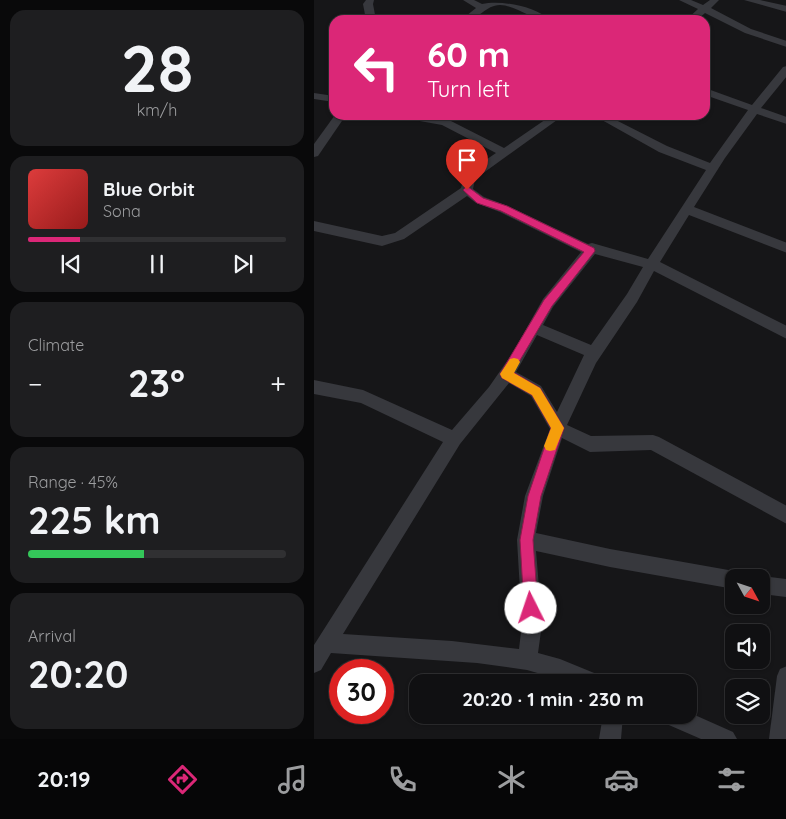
<!DOCTYPE html>
<meta charset="utf-8">
<style>
body{margin:0;font-family:Quicksand,sans-serif;background:#1e1e20;color:#f1f3f6;height:100vh;display:flex;flex-direction:column;font-size:19px;white-space:nowrap}
*{box-sizing:border-box;margin:0}
p{font-size:16px;color:#9c9d9f}
.icon{flex:none;width:28px;height:28px;fill:none;stroke:currentColor;stroke-width:2;stroke-linecap:round;stroke-linejoin:round}
.map{position:relative;flex:1;overflow:hidden}
.drawer{display:flex;flex-direction:column;gap:10px;padding:10px;background:#09090a;width:314px}
.drawer>*{flex:none}
.banner{position:absolute;left:15px;top:15px;width:381px;height:105px;border-radius:15px;box-shadow:0 1px 4px #0004,0 0 0 1px #303032;background:#db2777;color:#fff;overflow:hidden}
.needle{width:32px;rotate:130deg}
.controls{position:absolute;left:411px;top:569px;display:grid;gap:10px}
.controls a{display:grid;place-items:center;width:45px;height:45px;border-radius:10px;background:#101012;box-shadow:0 1px 4px #0004,0 0 0 1px #303032;font-size:25px}
.speed{position:absolute;left:15px;top:659px;display:flex;gap:10px;font-size:25px;font-weight:700;text-align:center}
.speed>*{display:grid;place-content:center;width:65px;height:65px;border-radius:50%;background:#101012;box-shadow:0 1px 4px #0004,0 0 0 1px #303032;line-height:1}
.speed .limit{border:8px solid #d22;background:#fff;color:#111}
.pin{position:absolute;display:grid;place-items:center;width:42px;height:42px;color:#fff;margin:-51px -21px;border-radius:50% 50% 50% 0;rotate:-45deg;box-shadow:0 0 5px #0007}
.pin .icon{rotate:45deg}
.me{position:absolute;width:55px;margin:-28px;rotate:356deg;stroke-linejoin:round;filter:drop-shadow(0 0 4px #0008)}
.turn{display:flex;align-items:center;gap:18px;height:105px;padding:0 15px;font-size:22px}
.turn .icon{width:65px;height:65px;stroke-width:2.5}
.turn b{display:block;font-size:35px;line-height:42px}
.big{font-size:38px;font-weight:800;line-height:1.1}
.drawer .tile{flex:1;display:flex;flex-direction:column;justify-content:center;gap:8px;min-width:0;padding:0 18px;border-radius:15px;background:#1e1e20}
.drawer .dial{align-items:center;gap:0}
.dial b{font-size:65px;line-height:1}
.song{display:flex;align-items:center;gap:15px}
.cover{width:60px;height:60px;border-radius:8px;background:linear-gradient(135deg,hsl(0 70% 55%),hsl(0 70% 35%))}
.played{height:5px;border-radius:2px;background:linear-gradient(90deg,#db2777 20%,#303032 20%)}
.keys{display:flex;justify-content:space-around;direction:ltr}
.heat{display:flex;justify-content:space-between;align-items:center;font-size:28px;direction:ltr}
.charge{height:8px;border-radius:4px;background:linear-gradient(90deg,#34c759 45%,#303032 0)}
.trip{position:absolute;left:95px;top:674px;width:288px;height:50px;border-radius:15px;background:#101012;box-shadow:0 1px 4px #0004,0 0 0 1px #303032;font-weight:800;line-height:50px;text-align:center}
.tabs{display:flex;height:80px;justify-content:space-around;align-items:center;background:#060607;color:#9c9d9f}
.tabs .icon{width:35px;height:35px}
.tabs .current{color:#db2777}
.tabs b{font-size:22px;color:#f1f3f6}
main{display:flex;flex:1;min-height:0}
.map>svg:first-child{display:block}
</style>
<main>
<section class="drawer">
<div class="tile dial"><b>28</b><p>km/h</p></div>
<div class="tile">
<div class="song"><i class="cover"></i><div><b>Blue Orbit</b><p>Sona</p></div></div>
<div class="played"></div>
<div class="keys"><svg class="icon" aria-label="previous" viewBox="0 0 24 24"><path d="M18 5L8 12l10 7zM5 5v14"/></svg><svg class="icon" aria-label="pause" viewBox="0 0 24 24"><path d="M8 5v14M16 5v14"/></svg><svg class="icon" aria-label="next" viewBox="0 0 24 24"><path d="M6 5l10 7-10 7zM19 5v14"/></svg></div>
</div>
<div class="tile"><p>Climate</p>
<div class="heat"><a>−</a><b class="big">23°</b><a>+</a></div>
</div>
<div class="tile"><p>Range · 45%</p><b class="big">225 km</b><div class="charge"></div></div>
<div class="tile"><p>Arrival</p><b class="big">20:20</b></div>
</section>
<div class="map">
<svg width="473" height="739" viewBox="0 0 473 739">
<rect width="100%" height="100%" fill="#161618"/>
<g fill="none" stroke-linecap="round" stroke-linejoin="round">
<g fill="#37383d" fill-rule="evenodd">
<path d="M52,0H60L59,4L62,20H52L49,4Z"/>
<path d="M149,0H160L168,4C187,0 221,6 236,20C215,20 205,6 186,5C171,5 167,20 147,20L162,8Z"/>
<path d="M365,0H377L389,5L396,0H405L397,8L437,29L473,41V47L431,33L391,13L383,20H372L384,9Z"/>
<path d="M430,0H446L473,6V12Z"/>
<path d="M473,66V76L447,108L473,117V124L443,114L411,158L380,207L473,243V253L375,215L346,262L473,326V339L340,271L323,302L282,363L253,425L277,436L339,435L345,437L473,506V524L337,450L276,452L248,438L229,496L222,533L296,549L420,571L427,573L428,578H420V589L296,567L222,551L228,624L224,653L246,659L285,675L288,682H255L213,670L163,663L17,653L7,670L0,673V645L129,442L47,403L0,394V380L49,390L138,430L175,387L198,354L229,299L267,252L186,212L162,203L153,196L90,239L68,246L0,231V221L68,236L81,233L147,188L151,174L182,153L128,125L89,118L84,115L120,117L119,115H130L135,120L190,148L238,115H250L161,179L159,189L170,197L194,206L274,244L278,243L334,259L392,170L345,152L279,115H292L353,146L396,163L434,110L391,95V88L438,105L469,67ZM281,254L329,267L313,294L277,345L229,325L239,307ZM223,335L270,355L243,412L227,386L202,372ZM195,383L217,396L236,429L211,496L203,540L208,624L205,649L138,641L29,634L146,444Z"/>
<path d="M0,93L20,96V102L0,99Z"/>
<path d="M21,115H32L4,156L0,157V144Z"/>
<path d="M448,576L473,579V597L448,594V578H444Z"/>
<path d="M473,666V739H455L463,676L466,669Z"/>
<path d="M374,712L419,732L423,739H387L348,722L345,715H374Z"/>
<path d="M289,715H309L307,739H285Z"/>
</g>
</g>
<path fill="#db2777" stroke="#8e194d" d="M153,186L169,198L193,206L280,248L281,251L238,306L199,372L226,388L250,428L227,496L219,540L224,608L222,613L217,615L212,613L210,608L206,540L214,496L237,428L218,395L188,378L186,374L230,300L270,252L187,211L163,203L149,190Z"/>
<path fill="#f59e0b" d="M200,358L204,359L206,362L200,373L226,388L250,428L241,450L236,451L232,450L230,446L237,428L218,395L188,378L186,374L196,359Z"/>
</svg>
<div class="controls">
<a><svg class="needle" viewBox="-14 -14 28 28"><path d="M0-13l5 13h-10z" fill="#e53935"/><path d="M0 13l5-13h-10z" fill="#9c9d9f"/></svg></a>
<a><svg class="icon" aria-label="sound" viewBox="0 0 24 24"><path d="M4 9h4l5-4v14l-5-4H4zM17 9q2 3 0 6"/></svg></a>
<a><svg class="icon" aria-label="layers" viewBox="0 0 24 24"><path d="M12 4l9 5-9 5-9-5zM3 14l9 5 9-5"/></svg></a>
</div>
<div class="speed"><div class="limit">30</div></div>
<div class="pin" style="left:153px;top:190px;background:#d93025"><svg class="icon" aria-label="arrive" viewBox="0 0 24 24"><path d="M6 21V4h12l-3 4 3 4H6"/></svg></div>
<svg class="me" style="left:217px;top:608px" viewBox="-20 -20 40 40"><circle r="19" fill="#fff"/><path d="M0-13L10 11 0 6-10 11z" fill="#db2777"/></svg>
<div class="trip">20:20 · 1 min · 230 m</div>
<div class="banner">
<div class="turn"><svg class="icon" aria-label="left" viewBox="0 0 24 24"><path d="M17 20v-9H6M10 6l-5 5 5 5"/></svg><div><b>60 m</b>Turn left</div></div>
</div>
</div>
</main>
<nav class="tabs">
<b>20:19</b>
<svg class="icon current" aria-label="directions" viewBox="0 0 24 24"><path d="M12 3l9 9-9 9-9-9zM9 14v-3h6M13 9l2 2-2 2"/></svg>
<svg class="icon" aria-label="music" viewBox="0 0 24 24"><path d="M9 18V5l10-2v13"/><circle cx="6" cy="18" r="3"/><circle cx="16" cy="16" r="3"/></svg>
<svg class="icon" aria-label="phone" viewBox="0 0 24 24"><path d="M5 4h4l2 5-3 2q2 4 5 5l2-3 5 2v4C11 20 4 13 5 4z"/></svg>
<svg class="icon" aria-label="climate" viewBox="0 0 24 24"><path d="M12 3v18M4 7l16 10M4 17L20 7"/></svg>
<svg class="icon" aria-label="car" viewBox="0 0 24 24"><path d="M5 17H2v-5l4-1 3-4h7l3 4 3 1v5h-3M9 17h6M6 11h13"/><circle cx="7" cy="17" r="2"/><circle cx="17" cy="17" r="2"/></svg>
<svg class="icon" aria-label="filters" viewBox="0 0 24 24"><path d="M4 7h16M4 17h16"/><circle cx="9" cy="7" r="2"/><circle cx="15" cy="17" r="2"/></svg>
</nav>
